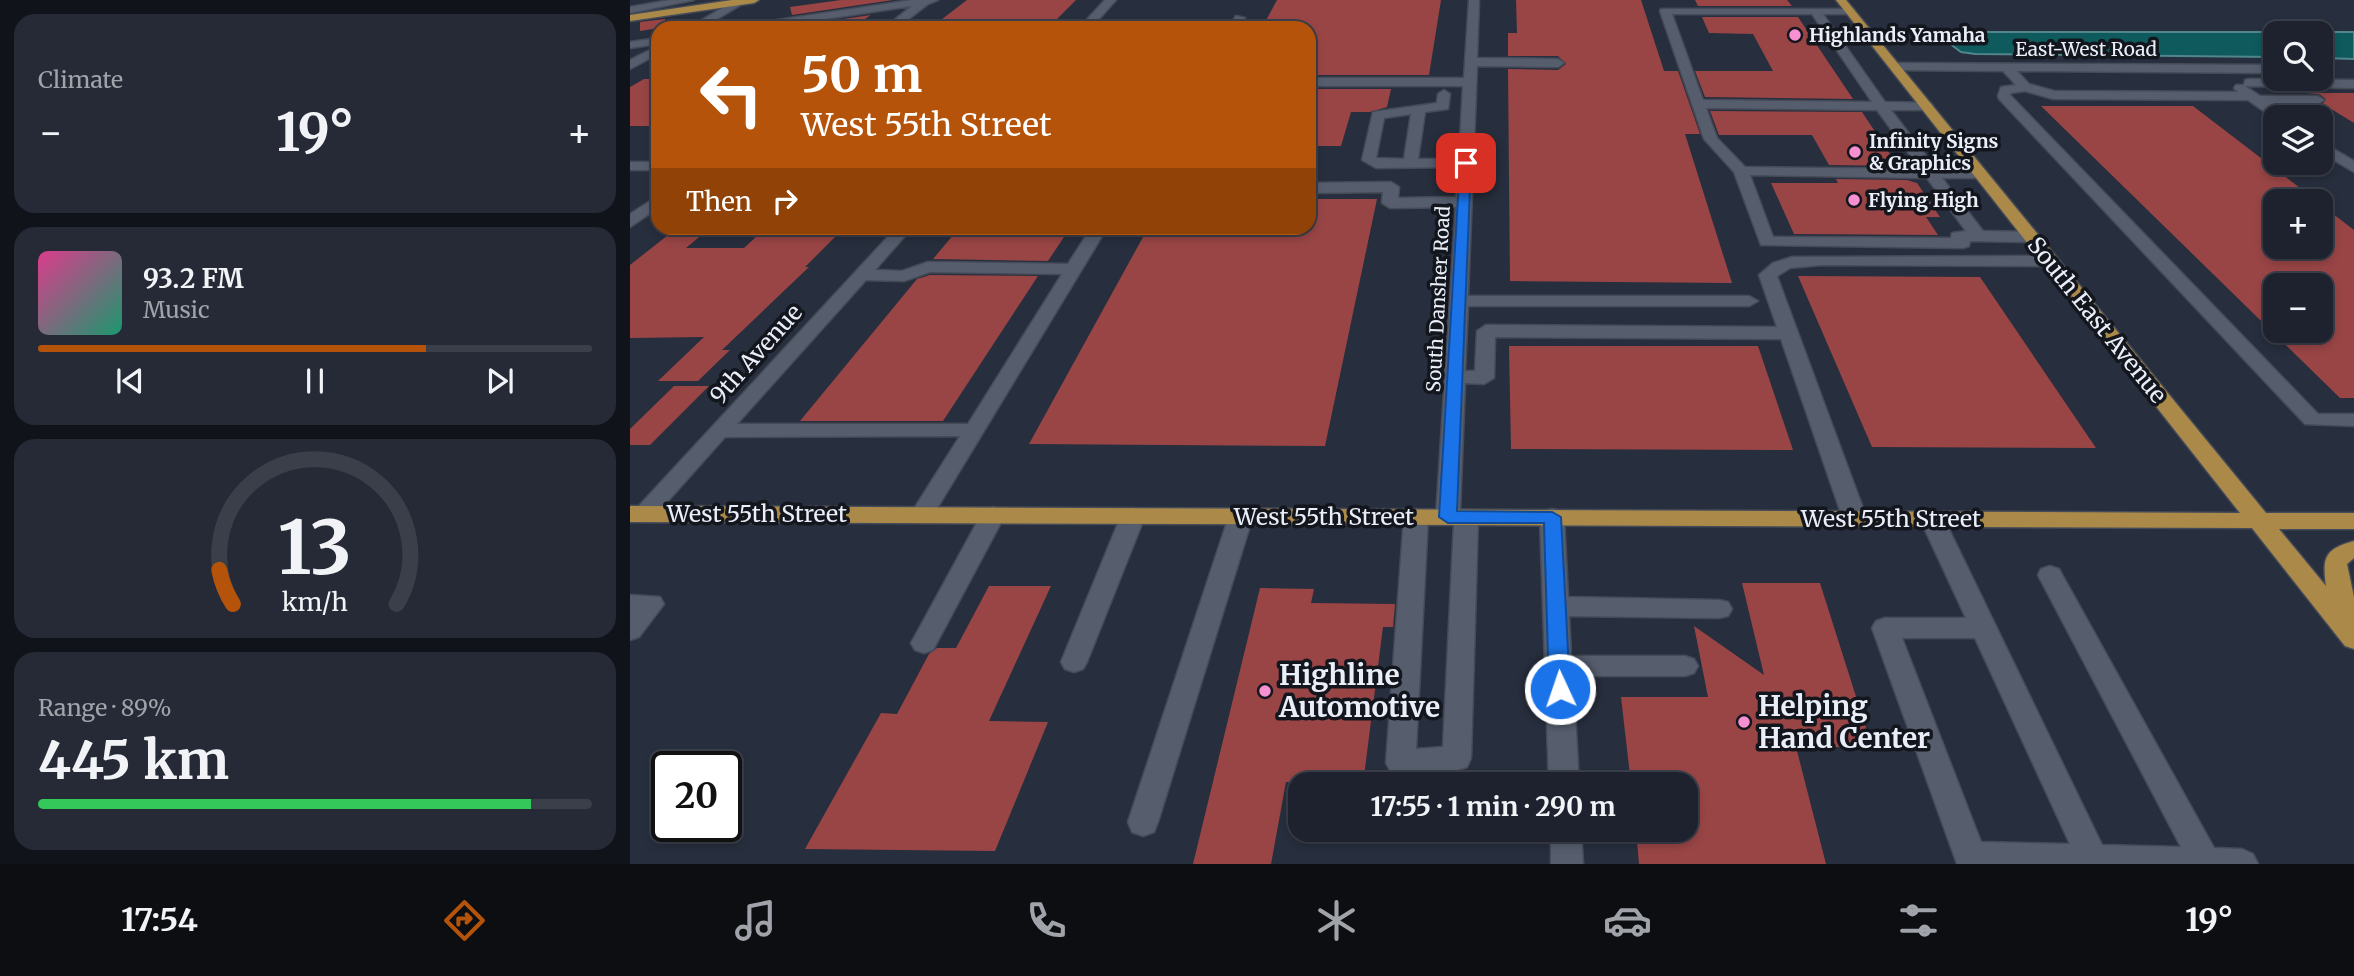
<!DOCTYPE html>
<meta charset="utf-8">
<style>
body{margin:0;font-family:Merriweather,serif;background:#252a36;color:#f1f3f6;height:100vh;display:flex;flex-direction:column;font-size:26px;white-space:nowrap}
*{box-sizing:border-box;margin:0}
p{font-size:23px;color:#a0a4aa}
.icon{flex:none;width:38px;height:38px;fill:none;stroke:currentColor;stroke-width:2;stroke-linecap:round;stroke-linejoin:round}
.map{position:relative;flex:1;overflow:hidden}
.details{display:flex;flex-direction:column;gap:14px;padding:14px;background:#101319;width:630px}
.details>*{flex:none}
.guide{position:absolute;left:21px;top:21px;width:665px;height:214px;border-radius:21px;box-shadow:0 4px 10px #0003,0 0 0 2px #3b3f4a;background:#b45309;color:#fff;overflow:hidden}
.controls{position:absolute;left:1633px;top:21px;display:grid;gap:14px}
.controls a{display:grid;place-items:center;width:70px;height:70px;border-radius:14px;background:#1d222e;box-shadow:0 4px 10px #0003,0 0 0 2px #3b3f4a;font-size:35px}
.speed{position:absolute;left:21px;top:751px;display:flex;gap:14px;font-size:35px;font-weight:700;text-align:center}
.speed>*{display:grid;place-content:center;width:91px;height:91px;border-radius:50%;background:#1d222e;box-shadow:0 4px 10px #0003,0 0 0 2px #3b3f4a;line-height:1}
.speed .limit{border:4px solid #111;border-radius:10px;background:#fff;color:#111}
.pin{position:absolute;display:grid;place-items:center;width:60px;height:60px;color:#fff;margin:-30px;border-radius:14px;box-shadow:0 4px 10px #0006}
.me{position:absolute;width:77px;margin:-38px;rotate:357deg;stroke-linejoin:round;filter:drop-shadow(0 0 5px #0008)}
.turn{display:flex;align-items:center;gap:24px;height:147px;padding:0 35px;font-size:32px}
.turn .icon{width:91px;height:91px;stroke-width:2.5}
.turn b{display:block;font-size:49px;line-height:60px}
.then{display:flex;align-items:center;height:66px;padding:0 35px;background:#0003;gap:14px;font-size:26px}
.big{font-size:52px;font-weight:700;line-height:1.1}
.details .tile{flex:1;display:flex;flex-direction:column;justify-content:center;gap:10px;min-width:0;padding:0 24px;border-radius:21px;background:#252a36}
.details .dial{align-items:center;gap:0}
.dial svg{height:182px;overflow:visible;fill:none;stroke:#3b3f4a;stroke-width:7;stroke-linecap:round;text-anchor:middle}
.dial text{fill:#f1f3f6;stroke:none}
.song{display:flex;align-items:center;gap:21px}
.cover{width:84px;height:84px;border-radius:10px;background:linear-gradient(135deg,hsl(330 70% 55%),hsl(160 70% 35%))}
.played{height:7px;border-radius:4px;background:linear-gradient(90deg,#b45309 70%,#3b3f4a 70%)}
.keys{display:flex;justify-content:space-around;direction:ltr}
.heat{display:flex;justify-content:space-between;align-items:center;font-size:38px;direction:ltr}
.charge{height:10px;border-radius:5px;background:linear-gradient(90deg,#34c759 89%,#3b3f4a 0)}
.trip{position:absolute;left:658px;top:772px;width:410px;height:70px;border-radius:21px;background:#1d222e;box-shadow:0 4px 10px #0003,0 0 0 2px #3b3f4a;font-weight:700;line-height:70px;text-align:center}
.menu{display:flex;height:112px;justify-content:space-around;align-items:center;background:#0c0e12;color:#a0a4aa}
.menu .icon{width:49px;height:49px}
.menu .active{color:#b45309}
.menu b{font-size:32px;color:#f1f3f6}
main{display:flex;flex:1;min-height:0}
.map>svg:first-child{display:block}
</style>
<main>
<section class="details">
<div class="tile"><p>Climate</p>
<div class="heat"><a>−</a><b class="big">19°</b><a>+</a></div>
</div>
<div class="tile">
<div class="song"><i class="cover"></i><div><b>93.2 FM</b><p>Music</p></div></div>
<div class="played"></div>
<div class="keys"><svg class="icon" aria-label="previous" viewBox="0 0 24 24"><path d="M18 5L8 12l10 7zM5 5v14"/></svg><svg class="icon" aria-label="pause" viewBox="0 0 24 24"><path d="M8 5v14M16 5v14"/></svg><svg class="icon" aria-label="next" viewBox="0 0 24 24"><path d="M6 5l10 7-10 7zM19 5v14"/></svg></div>
</div>
<div class="tile dial"><svg viewBox="0 0 100 80">
<path d="M14 69A42 42 0 1 1 86 69"/>
<path d="M14 69A42 42 0 0 1 8 54" stroke="#b45309"/>
<text x="50" y="56" font-size="32" font-weight="700">13</text>
<text x="50" y="72" font-size="11">km/h</text>
</svg></div>
<div class="tile"><p>Range · 89%</p><b class="big">445 km</b><div class="charge"></div></div>
</section>
<div class="map">
<svg width="1724" height="864" viewBox="0 0 1724 864">
<rect width="100%" height="100%" fill="#272e3d"/>
<path fill="#0e5a5d" stroke="#50868c" stroke-width="2" d="M1325,32H1724V59L1691,58L1690,33H1645V57L1345,54L1331,52L1311,37L1315,33Z"/>
<g fill="#994546" fill-rule="evenodd">
<path d="M211,0H263L162,15L160,7Z"/>
<path d="M337,0H446L420,26H303Z"/>
<path d="M647,0H811L799,75H679V28H632Z"/>
<path d="M886,0H1011L1034,71H1048L1070,134H1055L1102,283L880,281L878,69L928,70L936,64L928,56H878V33H887Z"/>
<path d="M1065,0H1157L1162,6H1068Z"/>
<path d="M241,15L221,28L165,26Z"/>
<path d="M1072,17H1168L1223,99L1075,97L1065,71H1143L1123,34L1079,33Z"/>
<path d="M35,19V27L10,31V22Z"/>
<path d="M14,79H28V126H0V87Z"/>
<path d="M679,89H761L757,107L740,112H721L711,146H679Z"/>
<path d="M1676,93H1724V123L1693,104L1696,99L1689,94Z"/>
<path d="M1411,106H1563L1687,201H1645V247H1690V204L1724,230V398H1710ZM1645,285H1690V331H1645Z"/>
<path d="M1080,111L1232,112L1268,166L1199,165L1182,135H1089Z"/>
<path d="M1206,179L1277,180L1287,183L1310,217H1296L1308,235L1164,234L1141,183H1208Z"/>
<path d="M679,199H747L695,446L399,444L518,228H679Z"/>
<path d="M47,228H80L56,248H114L129,234L175,235L182,228H214L175,267H179L92,350H100L68,381H28L74,337L0,338V265Z"/>
<path d="M329,228H440L418,261L303,259Z"/>
<path d="M300,275L408,276L313,421H170L287,279Z"/>
<path d="M1168,276L1350,277L1466,448L1242,447Z"/>
<path d="M879,346H1128L1163,450L881,449Z"/>
<path d="M44,386H79L20,445H0V429Z"/>
<path d="M1112,583H1190L1242,747H1166L1196,864H1009L1006,830H1055V784H1001L991,697H1078L1064,626L1134,675Z"/>
<path d="M359,586H421L359,721L418,722L365,851L175,849L251,713L267,714L299,654L307,648H326Z"/>
<path d="M630,588L684,589L681,603L765,604L763,627H753L733,784L656,782L641,864H563Z"/>
</g>
<g fill="none" stroke-linecap="round" stroke-linejoin="round">
<g stroke="#444a57" stroke-width="3">
<g id="minor">
<path d="M40,0H64L0,13V7Z"/>
<path d="M106,0H119L72,28H58Z"/>
<path d="M282,0H308L298,4L267,28H254L282,6L136,28H108L114,25Z"/>
<path d="M475,0H486L461,28H449Z"/>
<path d="M839,0H849L847,58L928,59L934,63L928,67L847,66L838,296H1119L1128,301L1119,306H838L835,371H845L847,331L856,325L1147,327L1129,275L1143,263L1162,257L1420,256L1428,261L1420,266L1191,265L1160,268L1147,276L1237,519L1233,525L1225,527L1217,525L1213,519L1151,339L865,337L864,378L854,384L835,383L830,511H844L848,517L841,758L837,767C817,774 781,779 761,772L756,763L774,517L778,511L786,509L794,511L798,517L786,749L813,747L824,523H810L806,517L826,207L760,208L752,203L753,192L679,193V183L761,182L769,187L768,198L826,197L828,167L746,168L732,160L743,112L807,103L808,94L814,90L820,94L818,109L795,112L788,159H829L833,86H679V78H834ZM781,114L774,159L746,158L754,118Z"/>
<path d="M1031,9H1224V13L1220,14H1193L1255,102L1301,103L1303,106L1296,110H1261L1306,169L1350,170L1357,174L1350,178H1312L1353,231L1401,232L1409,237L1401,242L1340,241L1339,246L1333,248L1131,245L1104,172L1074,139L1030,11ZM1042,14H1182L1242,102L1073,100ZM1076,108L1247,110L1290,169L1115,167L1087,138ZM1120,175L1297,178L1336,231L1322,233L1321,238L1143,237Z"/>
<path d="M606,16L615,18L610,28H598Z"/>
<path d="M28,38V44L0,48V42Z"/>
<path d="M28,46V54L0,69V60Z"/>
<path d="M1266,63L1645,65V73L1387,71L1399,84L1424,91L1608,92L1604,88L1606,85H1614L1615,80L1619,79L1724,80V88L1615,86L1630,96H1688L1694,100L1688,104H1641L1658,117L1645,119L1618,100L1423,99L1395,91L1381,93L1380,95L1688,414H1724V426L1675,424L1369,99L1368,96L1371,87L1386,85L1373,71L1262,70L1260,67Z"/>
<path d="M1690,141L1724,161V172L1690,152Z"/>
<rect x="0" y="162" width="28" height="8"/>
<path d="M28,196V208L0,227V214Z"/>
<path d="M266,228H282L245,270L272,271L298,262L438,264L461,228H477L300,520L292,523L284,520L280,515L330,436L95,437L22,519L14,522L6,519L2,514L6,509ZM300,272L432,274L338,424H107L236,280L274,281Z"/>
<path d="M363,507L371,510L375,515L303,650L294,653L285,650L281,643L285,636L351,515L355,510Z"/>
<path d="M503,508L511,510L515,516L457,662L453,669L444,672L435,669L431,662L491,516L495,510Z"/>
<path d="M611,508L619,510L623,516L528,822L524,832L513,836L502,832L498,822L599,516L603,510Z"/>
<path d="M922,509L930,511L934,517L938,597L1089,600L1098,602L1102,609L1098,616L1089,618L939,616L941,656H1055L1064,659L1068,666L1064,673L1055,676H943L949,784H919L910,517L914,511Z"/>
<path d="M1302,511L1310,513L1314,519L1472,845L1551,847L1408,575L1411,569L1420,566L1429,569L1584,848L1612,849L1623,854L1628,864H1327L1242,628L1246,621L1255,618H1336L1290,519L1294,513ZM1272,638H1345L1440,844L1351,842Z"/>
<path d="M0,595L30,597L34,604L9,637L0,640Z"/>
<path d="M921,830H951L953,864H921Z"/>
</g>
</g>
<g stroke="#444a57" stroke-width="3">
<g id="major">
<path d="M102,0H129L124,3L0,21V15Z"/>
<path d="M1206,0H1216L1636,513H1724V529H1649L1696,586C1692,557 1695,549 1724,541V558L1717,564L1724,597V649L1715,646L1622,528L0,522V506L1610,513Z"/>
</g>
</g>
<use href="#minor" fill="#565e6e" fill-rule="evenodd"/>
<use href="#major" fill="#ab8a49" fill-rule="evenodd"/>
</g>
<path fill="#1a73e8" stroke="#114b97" stroke-width="2" d="M836,160L841,163L827,511L922,512L931,517L940,689L937,695L930,698L922,695L919,689L914,523H818L809,517L830,163Z"/>
<g fill="#f690d0" stroke="#13161d" stroke-width="2.5">
<circle cx="1165" cy="35" r="7"/>
<circle cx="1225" cy="152" r="7"/>
<circle cx="1224" cy="200" r="7"/>
<circle cx="635" cy="691" r="7"/>
<circle cx="1114" cy="722" r="7"/>
</g>
<g text-anchor="middle" stroke-width="7" stroke-linejoin="round" paint-order="stroke">
<g font-size="19" font-weight="bold" fill="#eaeef9" stroke="#13161d" text-anchor="start">
<text x="1179" y="42">Highlands Yamaha</text>
<text x="1239" y="148">Infinity Signs<tspan x="1239" dy="22">&amp; Graphics</tspan></text>
<text x="1238" y="207">Flying High</text>
</g>
<g font-size="19" fill="#eaeef9" stroke="#13161d">
<text x="1456" y="56">East-West Road</text>
<text transform="translate(808 299) rotate(-87)" y="7">South Dansher Road</text>
</g>
<g font-size="23" fill="#eaeef9" stroke="#13161d">
<text transform="translate(1467 320) rotate(51)" y="8">South East Avenue</text>
<text transform="translate(126 354) rotate(-48)" y="8">9th Avenue</text>
<text x="127" y="522">West 55th Street</text>
<text x="694" y="525">West 55th Street</text>
<text x="1261" y="527">West 55th Street</text>
</g>
<g font-size="28" font-weight="bold" fill="#eaeef9" stroke="#13161d" text-anchor="start">
<text x="649" y="685">Highline<tspan x="649" dy="32">Automotive</tspan></text>
<text x="1128" y="716">Helping<tspan x="1128" dy="32">Hand Center</tspan></text>
</g>
</g>
</svg>
<div class="controls">
<a><svg class="icon" aria-label="search" viewBox="0 0 24 24"><circle cx="10" cy="10" r="6"/><path d="M15 15l6 6"/></svg></a>
<a><svg class="icon" aria-label="layers" viewBox="0 0 24 24"><path d="M12 4l9 5-9 5-9-5zM3 14l9 5 9-5"/></svg></a>
<a>+</a>
<a>−</a>
</div>
<div class="speed"><div class="limit">20</div></div>
<div class="pin" style="left:836px;top:163px;background:#d93025"><svg class="icon" aria-label="arrive" viewBox="0 0 24 24"><path d="M6 21V4h12l-3 4 3 4H6"/></svg></div>
<svg class="me" style="left:930px;top:689px" viewBox="-20 -20 40 40"><circle r="17" fill="#1a73e8" stroke="#fff" stroke-width="3"/><path d="M0-11L8 9 0 5-8 9z" fill="#fff"/></svg>
<div class="trip">17:55 · 1 min · 290 m</div>
<div class="guide">
<div class="turn"><svg class="icon" aria-label="left" viewBox="0 0 24 24"><path d="M17 20v-9H6M10 6l-5 5 5 5"/></svg><div><b>50 m</b>West 55th Street</div></div>
<div class="then">Then<svg class="icon" aria-label="right" viewBox="0 0 24 24"><path d="M7 20v-9h11M14 6l5 5-5 5"/></svg></div>
</div>
</div>
</main>
<nav class="menu">
<b>17:54</b>
<svg class="icon active" aria-label="directions" viewBox="0 0 24 24"><path d="M12 3l9 9-9 9-9-9zM9 14v-3h6M13 9l2 2-2 2"/></svg>
<svg class="icon" aria-label="music" viewBox="0 0 24 24"><path d="M9 18V5l10-2v13"/><circle cx="6" cy="18" r="3"/><circle cx="16" cy="16" r="3"/></svg>
<svg class="icon" aria-label="phone" viewBox="0 0 24 24"><path d="M5 4h4l2 5-3 2q2 4 5 5l2-3 5 2v4C11 20 4 13 5 4z"/></svg>
<svg class="icon" aria-label="climate" viewBox="0 0 24 24"><path d="M12 3v18M4 7l16 10M4 17L20 7"/></svg>
<svg class="icon" aria-label="car" viewBox="0 0 24 24"><path d="M5 17H2v-5l4-1 3-4h7l3 4 3 1v5h-3M9 17h6M6 11h13"/><circle cx="7" cy="17" r="2"/><circle cx="17" cy="17" r="2"/></svg>
<svg class="icon" aria-label="filters" viewBox="0 0 24 24"><path d="M4 7h16M4 17h16"/><circle cx="9" cy="7" r="2"/><circle cx="15" cy="17" r="2"/></svg>
<b>19°</b>
</nav>
